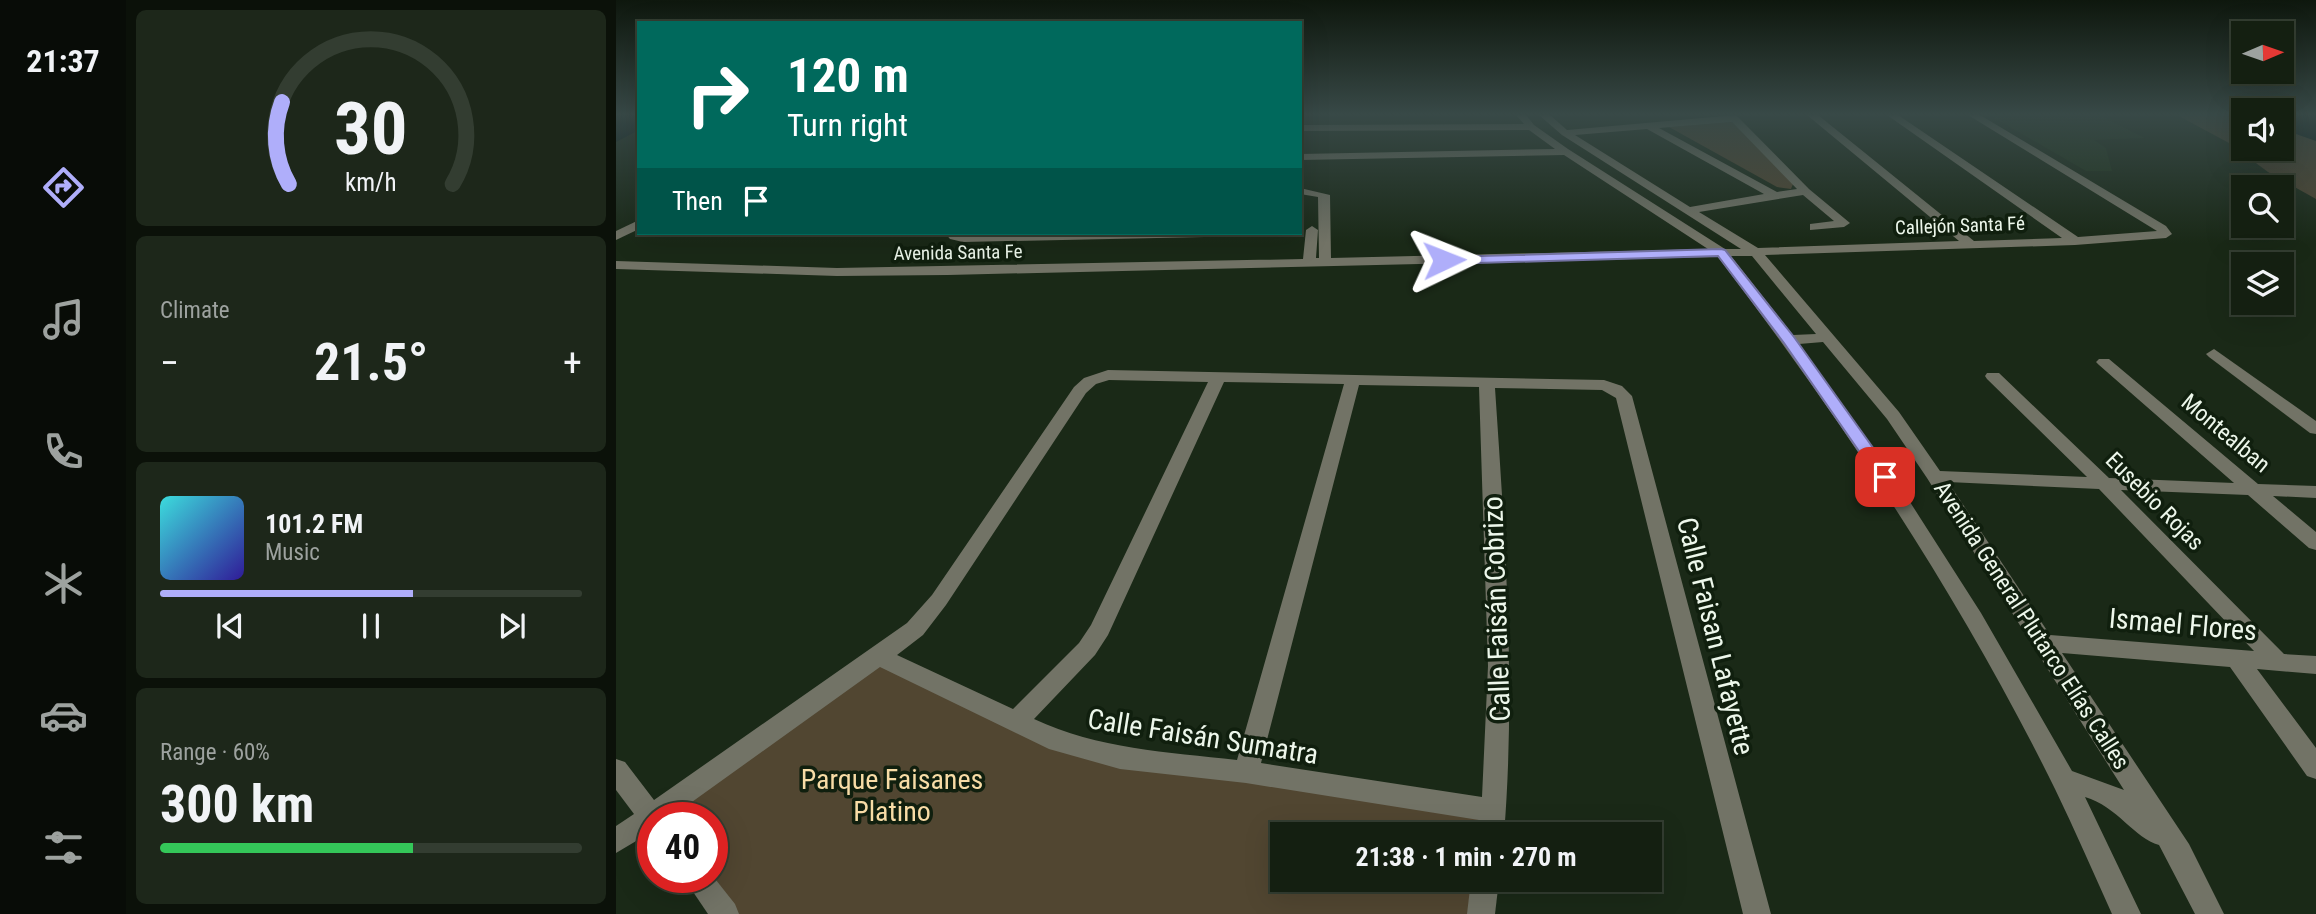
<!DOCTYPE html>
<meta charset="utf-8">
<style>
body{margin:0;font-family:"Roboto Condensed",sans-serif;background:#1d271a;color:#f1f3f6;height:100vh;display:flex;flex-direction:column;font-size:26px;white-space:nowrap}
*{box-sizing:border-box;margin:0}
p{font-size:23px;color:#9da29f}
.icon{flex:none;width:38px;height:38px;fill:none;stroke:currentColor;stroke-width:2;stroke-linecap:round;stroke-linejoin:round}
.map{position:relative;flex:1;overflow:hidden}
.panel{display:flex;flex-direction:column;gap:10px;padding:10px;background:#0b1109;width:490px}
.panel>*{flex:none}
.guide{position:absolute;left:21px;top:21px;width:665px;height:214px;border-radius:0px;box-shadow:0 7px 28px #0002,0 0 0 2px #333d31;background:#00695c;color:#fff;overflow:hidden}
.needle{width:46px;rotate:88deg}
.controls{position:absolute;left:1615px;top:21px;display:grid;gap:14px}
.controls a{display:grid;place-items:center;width:63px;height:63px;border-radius:0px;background:#141f11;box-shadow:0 7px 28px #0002,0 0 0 2px #333d31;font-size:35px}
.speed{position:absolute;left:21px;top:802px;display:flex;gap:14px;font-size:35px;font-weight:700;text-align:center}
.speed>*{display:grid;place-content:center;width:91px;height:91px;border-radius:50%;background:#141f11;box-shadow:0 7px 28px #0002,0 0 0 2px #333d31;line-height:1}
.speed .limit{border:10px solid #d22;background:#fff;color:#111}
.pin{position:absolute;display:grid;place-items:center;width:60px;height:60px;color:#fff;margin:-30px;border-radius:14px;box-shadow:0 4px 10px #0006}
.me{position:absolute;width:77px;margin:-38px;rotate:88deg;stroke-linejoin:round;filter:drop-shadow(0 0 5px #0008)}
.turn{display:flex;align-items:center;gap:24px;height:147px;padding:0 35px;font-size:32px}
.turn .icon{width:91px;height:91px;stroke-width:2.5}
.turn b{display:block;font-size:49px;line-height:60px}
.then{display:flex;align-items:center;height:66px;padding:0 35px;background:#0003;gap:14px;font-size:26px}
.big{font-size:52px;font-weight:700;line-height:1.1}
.panel .widget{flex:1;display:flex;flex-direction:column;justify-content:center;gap:10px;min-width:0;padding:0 24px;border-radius:10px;background:#1d271a}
.panel .dial{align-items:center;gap:0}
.dial svg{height:182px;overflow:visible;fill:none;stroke:#333d31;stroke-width:7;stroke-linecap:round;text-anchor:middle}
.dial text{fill:#f1f3f6;stroke:none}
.song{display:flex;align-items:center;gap:21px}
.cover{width:84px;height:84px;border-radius:10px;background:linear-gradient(135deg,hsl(180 70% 55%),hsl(250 70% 35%))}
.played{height:7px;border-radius:4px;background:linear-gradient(90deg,#afaefa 60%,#333d31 60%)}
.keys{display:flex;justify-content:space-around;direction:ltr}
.heat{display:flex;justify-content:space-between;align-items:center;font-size:38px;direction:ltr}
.charge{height:10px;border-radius:5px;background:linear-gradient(90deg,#34c759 60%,#333d31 0)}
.trip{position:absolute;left:654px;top:822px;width:392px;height:70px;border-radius:0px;background:#141f11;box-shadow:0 7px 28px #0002,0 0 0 2px #333d31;font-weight:700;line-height:70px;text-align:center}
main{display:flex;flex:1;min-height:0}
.tab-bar{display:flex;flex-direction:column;width:126px;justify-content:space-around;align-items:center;background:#080c07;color:#9da29f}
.tab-bar .icon{width:49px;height:49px}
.tab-bar .selected{color:#afaefa}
.tab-bar b{font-size:32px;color:#f1f3f6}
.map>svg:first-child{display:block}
</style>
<main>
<nav class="tab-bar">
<b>21:37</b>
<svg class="icon selected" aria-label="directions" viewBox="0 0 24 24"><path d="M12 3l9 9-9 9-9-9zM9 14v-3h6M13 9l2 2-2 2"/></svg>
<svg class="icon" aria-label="music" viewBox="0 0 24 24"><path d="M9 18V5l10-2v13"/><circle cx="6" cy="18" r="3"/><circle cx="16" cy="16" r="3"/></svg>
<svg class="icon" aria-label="phone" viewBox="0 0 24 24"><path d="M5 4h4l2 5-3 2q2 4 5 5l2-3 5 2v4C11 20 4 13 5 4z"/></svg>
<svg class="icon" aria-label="climate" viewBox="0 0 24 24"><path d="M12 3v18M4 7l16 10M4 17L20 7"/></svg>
<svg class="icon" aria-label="car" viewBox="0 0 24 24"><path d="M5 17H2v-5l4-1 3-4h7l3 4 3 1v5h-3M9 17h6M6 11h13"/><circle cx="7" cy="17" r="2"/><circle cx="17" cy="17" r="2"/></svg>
<svg class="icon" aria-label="filters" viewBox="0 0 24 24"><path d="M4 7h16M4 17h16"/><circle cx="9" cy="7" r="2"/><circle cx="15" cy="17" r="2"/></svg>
</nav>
<section class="panel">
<div class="widget dial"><svg viewBox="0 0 100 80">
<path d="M14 69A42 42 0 1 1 86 69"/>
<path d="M14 69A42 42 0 0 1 11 33" stroke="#afaefa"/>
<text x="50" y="56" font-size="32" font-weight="700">30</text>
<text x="50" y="72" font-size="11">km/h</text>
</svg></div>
<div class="widget"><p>Climate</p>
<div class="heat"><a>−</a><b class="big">21.5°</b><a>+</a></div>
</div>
<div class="widget">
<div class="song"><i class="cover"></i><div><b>101.2 FM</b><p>Music</p></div></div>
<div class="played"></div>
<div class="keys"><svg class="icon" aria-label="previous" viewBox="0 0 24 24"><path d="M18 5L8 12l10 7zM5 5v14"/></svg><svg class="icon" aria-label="pause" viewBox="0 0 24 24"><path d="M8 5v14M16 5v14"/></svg><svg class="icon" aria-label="next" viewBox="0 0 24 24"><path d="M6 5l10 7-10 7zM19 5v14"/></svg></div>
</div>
<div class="widget"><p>Range · 60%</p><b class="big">300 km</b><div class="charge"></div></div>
</section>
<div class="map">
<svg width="1700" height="914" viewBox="0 0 1700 914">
<rect width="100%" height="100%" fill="#1a2917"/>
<path fill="#1f331b" d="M1373,115H1483L1529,138L1478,140L1490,148L1496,171H1470Z"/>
<g fill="#514631">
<path d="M1561,115H1627L1628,149H1666V115H1700V199L1652,172L1613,143Z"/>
<path d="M1116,122L1177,184L1175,189L1161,187L1053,127Z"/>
<path d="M263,656L442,742L878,811L875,835H667V880H869L864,914H109L96,877V817H36Z"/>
</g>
<g fill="#021516">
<path d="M0,115H23V130L0,142Z"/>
<path d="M1666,115H1700V141L1666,129Z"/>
</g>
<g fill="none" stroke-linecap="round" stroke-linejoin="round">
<g fill="#727366" fill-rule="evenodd">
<path d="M900,115H910L918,125L952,149L1109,249H1125L946,135L923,115H934L951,130L1120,115L1193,189L1234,223L1228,227L1194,230V224L1218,221L1187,195L1083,212L1142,248L1343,241L1191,115H1202L1358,241L1446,238L1271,115H1282L1462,237L1541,231L1352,115H1364L1550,226L1556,234L1550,238L1459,245L1149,255L1283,412L1324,471L1471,477L1371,379L1369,376L1371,373H1383L1493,478L1618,483L1483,365L1480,362L1483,359H1493L1642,484L1700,486V498L1657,496L1700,532V550L1693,548L1632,495L1505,490L1668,654L1700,656V674L1641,669L1700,748V779L1691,776L1614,667L1446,653L1573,844L1608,914H1579L1543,845C1519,839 1501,806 1469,797L1525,914H1496C1477,872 1459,830 1439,789C1346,600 1229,424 1102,257L332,275L221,276L0,269V261L221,268L687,259L690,230L696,226L702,230L700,258H703L702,197L684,194V188L714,195L715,258L1092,249L948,155L684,160V154L939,149L913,130L684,131V125L908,124ZM1116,122L1181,189L1161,192L1043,128ZM1031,129L1148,194L1074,207L959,135ZM1115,256H1136L1200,334L1177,335ZM1207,342L1271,419L1311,478L1508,790L1456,771L1365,613L1278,477L1183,344ZM1332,482L1483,489L1638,651L1434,635Z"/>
<path d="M23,220V229L0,240V231Z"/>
<path d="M329,233L347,234L594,233L588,237L347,242L334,239Z"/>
<path d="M1598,349L1700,421V434L1694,433L1593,357L1590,354Z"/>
<path d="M492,370L988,380L1006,386L1016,396L1155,914H1127L1000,398L986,390L879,388C889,537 900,686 888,835H862L863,820L630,783L504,769L433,749L264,667L55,817H37V831L0,853V826L18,814L0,790V759L9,762L38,800L291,623L316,595L458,387L468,378ZM493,380L592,382L475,625L463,643L397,709L281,655L307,635L330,605L470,393L480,384ZM608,382L728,384L621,760C551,752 482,749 418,719L479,655L492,635ZM743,385L863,387L872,666L866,797L645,763Z"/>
<path d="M96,875L119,904L123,914H92L67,877Z"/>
<path d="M855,880H883L879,914H851Z"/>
</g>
</g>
<linearGradient id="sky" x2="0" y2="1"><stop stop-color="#0e170d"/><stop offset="0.47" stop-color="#384947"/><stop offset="1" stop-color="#384947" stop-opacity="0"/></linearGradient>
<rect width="1700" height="243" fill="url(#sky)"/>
<path fill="#afaefa" stroke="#7271a2" stroke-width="2" d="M1105,249L1109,250L1178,337L1275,473L1277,477L1275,480H1263L1168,343L1102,256L828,264L822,260L828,257Z"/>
<g text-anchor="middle" stroke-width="7" stroke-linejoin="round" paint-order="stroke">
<g font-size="19" fill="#edf7eb" stroke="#101f0e">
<text transform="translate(1344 225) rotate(-2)" y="7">Callejón Santa Fé</text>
<text transform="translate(342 252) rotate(-1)" y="7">Avenida Santa Fe</text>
</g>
<g font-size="23" fill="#edf7eb" stroke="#101f0e">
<text transform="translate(1610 433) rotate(40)" y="8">Montealban</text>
<text transform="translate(1539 501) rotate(45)" y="8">Eusebio Rojas</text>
<text transform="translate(1416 625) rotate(57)" y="8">Avenida General Plutarco Elías Calles</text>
</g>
<g font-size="28" fill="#edf7eb" stroke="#101f0e">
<text transform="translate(880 609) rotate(-92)" y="10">Calle Faisán Cobrizo</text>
<text transform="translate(1567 624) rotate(5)" y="10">Ismael Flores</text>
<text transform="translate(1100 636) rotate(76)" y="10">Calle Faisan Lafayette</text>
<text transform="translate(587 736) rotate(9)" y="10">Calle Faisán Sumatra</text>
</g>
<g font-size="28" fill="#f8dca6" stroke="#101f0e">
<text x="276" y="789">Parque Faisanes<tspan x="276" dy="32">Platino</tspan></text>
</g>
</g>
</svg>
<div class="controls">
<a><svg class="needle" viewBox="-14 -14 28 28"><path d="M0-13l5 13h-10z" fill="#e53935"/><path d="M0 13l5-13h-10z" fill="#9da29f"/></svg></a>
<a><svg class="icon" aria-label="sound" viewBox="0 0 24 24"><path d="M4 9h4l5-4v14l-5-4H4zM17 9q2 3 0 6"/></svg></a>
<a><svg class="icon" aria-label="search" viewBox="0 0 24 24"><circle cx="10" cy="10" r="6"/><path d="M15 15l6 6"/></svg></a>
<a><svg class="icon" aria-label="layers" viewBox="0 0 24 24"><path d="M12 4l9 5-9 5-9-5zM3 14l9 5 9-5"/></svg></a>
</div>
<div class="speed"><div class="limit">40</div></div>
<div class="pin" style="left:1269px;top:477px;background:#d93025"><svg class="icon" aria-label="arrive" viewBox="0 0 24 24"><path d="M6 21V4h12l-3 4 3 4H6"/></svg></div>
<svg class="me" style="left:828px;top:260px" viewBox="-20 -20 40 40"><path d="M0-17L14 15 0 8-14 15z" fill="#afaefa" stroke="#fff" stroke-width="4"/></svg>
<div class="trip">21:38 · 1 min · 270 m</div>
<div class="guide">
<div class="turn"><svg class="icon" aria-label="right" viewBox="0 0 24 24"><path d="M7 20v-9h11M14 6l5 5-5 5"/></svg><div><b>120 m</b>Turn right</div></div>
<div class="then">Then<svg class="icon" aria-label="arrive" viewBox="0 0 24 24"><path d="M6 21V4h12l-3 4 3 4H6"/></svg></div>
</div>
</div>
</main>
